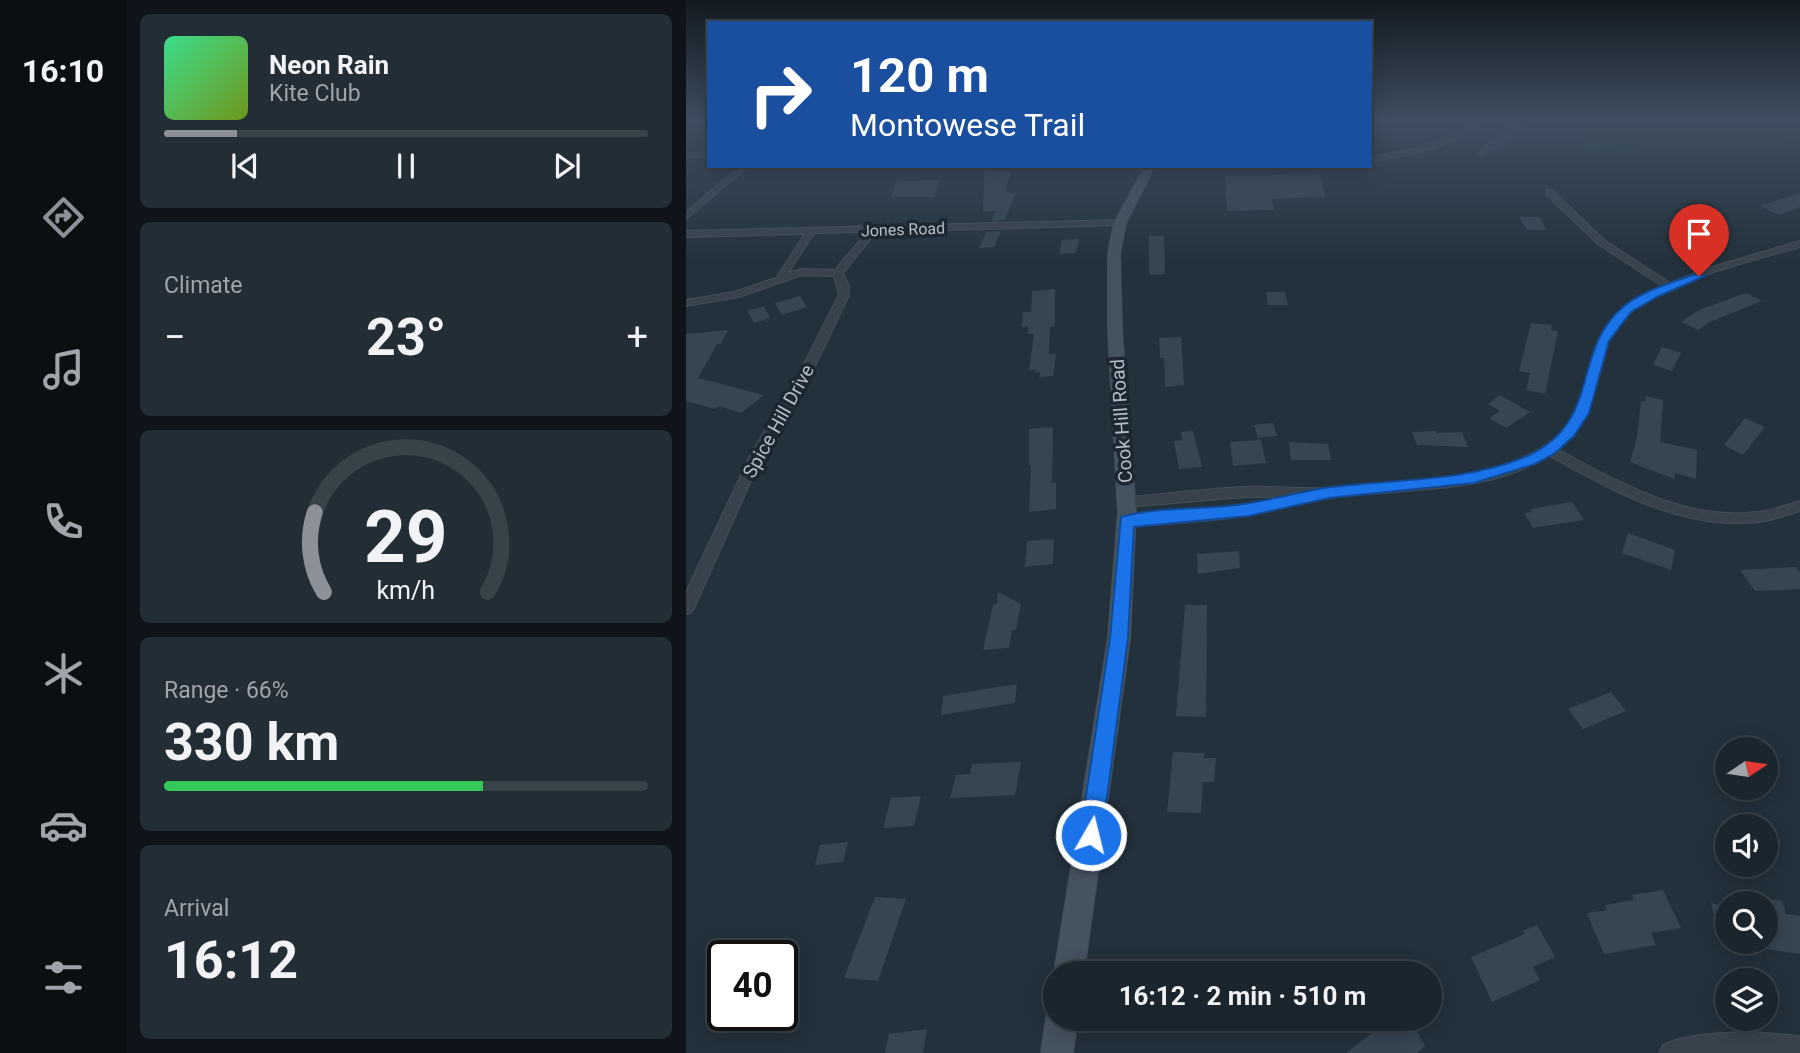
<!DOCTYPE html>
<meta charset="utf-8">
<style>
body{margin:0;font-family:Roboto,sans-serif;background:#232d35;color:#f1f3f6;height:100vh;display:flex;flex-direction:column;font-size:26px;white-space:nowrap}
*{box-sizing:border-box;margin:0}
p{font-size:23px;color:#9fa5aa}
.icon{flex:none;width:38px;height:38px;fill:none;stroke:currentColor;stroke-width:2;stroke-linecap:round;stroke-linejoin:round}
.map{position:relative;flex:1;overflow:hidden}
.sheet{display:flex;flex-direction:column;gap:14px;padding:14px;background:#0e1419;width:560px}
.sheet>*{flex:none}
.hud{position:absolute;left:21px;top:21px;width:665px;height:147px;border-radius:0px;box-shadow:0 4px 18px #0003,0 0 0 2px #384249;background:#1a4fa0;color:#fff;overflow:hidden}
.needle{width:46px;rotate:77deg}
.tools{position:absolute;left:1029px;top:737px;display:grid;gap:14px}
.tools a{display:grid;place-items:center;width:63px;height:63px;border-radius:50%;background:#1a252d;box-shadow:0 4px 18px #0003,0 0 0 2px #384249;font-size:35px}
.speed{position:absolute;left:21px;top:940px;display:flex;gap:14px;font-size:35px;font-weight:700;text-align:center}
.speed>*{display:grid;place-content:center;width:91px;height:91px;border-radius:50%;background:#1a252d;box-shadow:0 4px 18px #0003,0 0 0 2px #384249;line-height:1}
.speed .limit{border:4px solid #111;border-radius:10px;background:#fff;color:#111}
.pin{position:absolute;display:grid;place-items:center;width:60px;height:60px;color:#fff;margin:-72px -30px;border-radius:50% 50% 50% 0;rotate:-45deg;box-shadow:0 0 7px #0007}
.pin .icon{rotate:45deg}
.me{position:absolute;width:77px;margin:-38px;rotate:8deg;stroke-linejoin:round;filter:drop-shadow(0 0 5px #0008)}
.turn{display:flex;align-items:center;gap:24px;height:147px;padding:0 28px;font-size:32px}
.turn .icon{width:91px;height:91px;stroke-width:2.5}
.turn b{display:block;font-size:49px;line-height:60px}
.big{font-size:52px;font-weight:700;line-height:1.1}
.sheet .card{flex:1;display:flex;flex-direction:column;justify-content:center;gap:10px;min-width:0;padding:0 24px;border-radius:10px;background:#232d35}
.sheet .dial{align-items:center;gap:0}
.dial svg{height:182px;overflow:visible;fill:none;stroke:#384249;stroke-width:7;stroke-linecap:round;text-anchor:middle}
.dial text{fill:#f1f3f6;stroke:none}
.song{display:flex;align-items:center;gap:21px}
.cover{width:84px;height:84px;border-radius:10px;background:linear-gradient(135deg,hsl(150 70% 55%),hsl(80 70% 35%))}
.played{height:7px;border-radius:4px;background:linear-gradient(90deg,#8c9099 15%,#384249 15%)}
.keys{display:flex;justify-content:space-around;direction:ltr}
.heat{display:flex;justify-content:space-between;align-items:center;font-size:38px;direction:ltr}
.charge{height:10px;border-radius:5px;background:linear-gradient(90deg,#34c759 66%,#384249 0)}
.trip{position:absolute;left:357px;top:961px;width:399px;height:70px;border-radius:35px;background:#1a252d;box-shadow:0 4px 18px #0003,0 0 0 2px #384249;font-weight:700;line-height:70px;text-align:center}
main{display:flex;flex:1;min-height:0}
.menu{display:flex;flex-direction:column;width:126px;justify-content:space-around;align-items:center;background:#0a0f12;color:#9fa5aa}
.menu .icon{width:49px;height:49px}
.menu .active{color:#8c9099}
.menu b{font-size:32px;color:#f1f3f6}
.map>svg:first-child{display:block}
</style>
<main>
<nav class="menu">
<b>16:10</b>
<svg class="icon active" aria-label="directions" viewBox="0 0 24 24"><path d="M12 3l9 9-9 9-9-9zM9 14v-3h6M13 9l2 2-2 2"/></svg>
<svg class="icon" aria-label="music" viewBox="0 0 24 24"><path d="M9 18V5l10-2v13"/><circle cx="6" cy="18" r="3"/><circle cx="16" cy="16" r="3"/></svg>
<svg class="icon" aria-label="phone" viewBox="0 0 24 24"><path d="M5 4h4l2 5-3 2q2 4 5 5l2-3 5 2v4C11 20 4 13 5 4z"/></svg>
<svg class="icon" aria-label="climate" viewBox="0 0 24 24"><path d="M12 3v18M4 7l16 10M4 17L20 7"/></svg>
<svg class="icon" aria-label="car" viewBox="0 0 24 24"><path d="M5 17H2v-5l4-1 3-4h7l3 4 3 1v5h-3M9 17h6M6 11h13"/><circle cx="7" cy="17" r="2"/><circle cx="17" cy="17" r="2"/></svg>
<svg class="icon" aria-label="filters" viewBox="0 0 24 24"><path d="M4 7h16M4 17h16"/><circle cx="9" cy="7" r="2"/><circle cx="15" cy="17" r="2"/></svg>
</nav>
<section class="sheet">
<div class="card">
<div class="song"><i class="cover"></i><div><b>Neon Rain</b><p>Kite Club</p></div></div>
<div class="played"></div>
<div class="keys"><svg class="icon" aria-label="previous" viewBox="0 0 24 24"><path d="M18 5L8 12l10 7zM5 5v14"/></svg><svg class="icon" aria-label="pause" viewBox="0 0 24 24"><path d="M8 5v14M16 5v14"/></svg><svg class="icon" aria-label="next" viewBox="0 0 24 24"><path d="M6 5l10 7-10 7zM19 5v14"/></svg></div>
</div>
<div class="card"><p>Climate</p>
<div class="heat"><a>−</a><b class="big">23°</b><a>+</a></div>
</div>
<div class="card dial"><svg viewBox="0 0 100 80">
<path d="M14 69A42 42 0 1 1 86 69"/>
<path d="M14 69A42 42 0 0 1 10 34" stroke="#8c9099"/>
<text x="50" y="56" font-size="32" font-weight="700">29</text>
<text x="50" y="72" font-size="11">km/h</text>
</svg></div>
<div class="card"><p>Range · 66%</p><b class="big">330 km</b><div class="charge"></div></div>
<div class="card"><p>Arrival</p><b class="big">16:12</b></div>
</section>
<div class="map">
<svg width="1114" height="1053" viewBox="0 0 1114 1053">
<rect width="100%" height="100%" fill="#23313c"/>
<path fill="#253d3d" d="M894,119H1114V143L898,152Z"/>
<g fill="#364552">
<path d="M822,122L839,126L829,137L793,159L790,155Z"/>
<path d="M299,169H326L319,190L329,194L319,220L305,221L309,211H297Z"/>
<path d="M634,174L639,197L586,199L588,210L541,211L539,176Z"/>
<path d="M254,180L247,197H205L211,181Z"/>
<path d="M1114,193V207L1093,215L1074,206Z"/>
<path d="M833,217H853L861,230H841Z"/>
<path d="M315,231L308,247L293,248L300,232Z"/>
<path d="M463,236H478L479,274L465,275L463,272Z"/>
<path d="M393,239L390,253L373,254L376,240Z"/>
<path d="M369,289V326L364,327L363,354H370L367,376L353,377L354,372L350,373V370H343L348,334H342V326L336,327L337,312H345L346,291Z"/>
<path d="M580,292H599L602,305H582Z"/>
<path d="M1060,293L1076,301L1024,322L1012,330L995,322L1013,310Z"/>
<path d="M114,296L121,307L96,315L89,303Z"/>
<path d="M78,306L84,318L68,323L61,311Z"/>
<path d="M845,323L866,325L865,330L872,331L859,394L840,390L844,373L833,371Z"/>
<path d="M42,330L35,344H31L12,378L78,395L55,413L33,406L28,409L0,401V334Z"/>
<path d="M495,337L498,385L479,387L478,358H474L473,338Z"/>
<path d="M976,347L995,353L986,371L967,365Z"/>
<path d="M814,395L844,412L820,428L803,418L814,411L802,404Z"/>
<path d="M960,396L977,400L974,442L1011,450L1010,479L989,473L988,479L944,462L951,437L955,401L959,402Z"/>
<path d="M1059,418L1079,427L1057,455L1038,445Z"/>
<path d="M587,423L591,436L572,438L568,425Z"/>
<path d="M367,427L366,483L370,482V509L343,512L345,465L343,466V429Z"/>
<path d="M507,431L516,467L493,469L488,441L496,440L495,432Z"/>
<path d="M750,431V433L776,432L782,447L731,445L726,432Z"/>
<path d="M575,440L580,463L547,466L544,442Z"/>
<path d="M603,442L642,444L645,460H605Z"/>
<path d="M886,502L898,520L847,528L838,513L846,512L844,509Z"/>
<path d="M942,533L989,550L985,570L936,553Z"/>
<path d="M368,539L367,564L339,567L341,541Z"/>
<path d="M553,551L554,568L512,574L511,554Z"/>
<path d="M1110,567L1114,573V589L1069,591L1054,570Z"/>
<path d="M312,592L335,604L330,630H326L323,648L297,650L307,605L311,604Z"/>
<path d="M499,605H521L520,717L490,716Z"/>
<path d="M331,684L329,703L255,715L257,696Z"/>
<path d="M925,692L940,711L897,729L882,709Z"/>
<path d="M487,752L519,753L518,758H530L528,782H517L515,813L481,812Z"/>
<path d="M335,762L329,795L264,798L270,775L284,774L286,764Z"/>
<path d="M235,796L228,826L197,828L205,798Z"/>
<path d="M162,842L157,862L129,865L134,845Z"/>
<path d="M977,890L995,928L965,933L970,945L918,954L901,913L921,910L919,905L948,900L946,895Z"/>
<path d="M189,897L220,899L192,981L158,978Z"/>
<path d="M1080,899L1096,901L1100,914L1114,916V954L1080,949Z"/>
<path d="M1025,903L1041,906V947H1037Z"/>
<path d="M851,925L869,957L847,967L854,980L806,1002L785,957L839,934L837,931Z"/>
<path d="M684,1018H748L731,1032L739,1046L731,1053H660L690,1030Z"/>
<path d="M241,1029L237,1053H199L203,1034Z"/>
</g>
<g fill="none" stroke-linecap="round" stroke-linejoin="round">
<g stroke="#434e58" stroke-width="2">
<g id="street">
<path d="M791,119H798C768,148 724,156 684,161V157C723,151 759,143 791,119Z"/>
<path d="M23,152V156L0,158V154Z"/>
<path d="M54,166H63L0,219V212Z"/>
<path d="M860,190H866L918,240L984,283L1019,269L1114,241V247C1061,263 952,285 925,336C903,379 919,414 871,449C934,483 1008,526 1083,510C1093,508 1104,504 1114,501V511C1104,514 1093,518 1083,520C1006,536 927,491 862,455C805,496 709,488 643,498C616,502 590,510 564,515C524,522 482,523 441,527L436,526L434,522L436,518L441,517L563,505L599,497H559L441,507L434,502L441,497C480,494 519,489 557,487C586,486 614,489 642,488C711,486 818,482 872,436C898,413 898,380 909,350C919,318 946,298 976,286L912,244L860,194Z"/>
<path d="M434,220L437,221V225L190,232L157,273L162,284L163,295L126,372L78,452L8,608L5,613L0,614V592L66,452L114,372L153,295L148,276L116,275L53,297L0,306V300L48,292L90,278L119,234L0,237V231ZM181,232L149,270L115,269L102,273L128,233Z"/>
<path d="M1065,1032L1114,1036V1053H973L977,1045C1004,1033 1036,1033 1065,1032Z"/>
</g>
</g>
<g stroke="#434e58" stroke-width="2">
<g id="secondary">
<path d="M459,166H469L440,223L434,253L436,330L450,512L444,638L398,973H369V976L368,973L422,638L432,512L422,330V253L428,223Z"/>
<path d="M369,1005V1018H392L387,1053H355L360,1018L365,1007Z"/>
</g>
</g>
<use href="#street" fill="#37424c" fill-rule="evenodd"/>
<use href="#secondary" fill="#45525f" fill-rule="evenodd"/>
</g>
<linearGradient id="sky" x2="0" y2="1"><stop stop-color="#131b21"/><stop offset="0.45" stop-color="#3f4e61"/><stop offset="1" stop-color="#3f4e61" stop-opacity="0"/></linearGradient>
<rect width="1114" height="266" fill="url(#sky)"/>
<path fill="#1a73e8" stroke="#114b97" stroke-width="2" d="M1009,274L1019,276L973,296L945,312L923,341L903,413L888,436L868,454L849,464L788,483L643,498L563,516L448,527L442,638L416,835L412,843L405,846L397,843L394,835L424,638L435,517C465,508 508,509 541,506C576,503 610,492 645,487C709,479 778,482 839,457C917,423 884,352 937,307C957,290 986,283 1009,274Z"/>
<g text-anchor="middle" stroke-width="7" stroke-linejoin="round" paint-order="stroke">
<g font-size="16" fill="#b3bdc7" stroke="#1c2731">
<text transform="translate(217 229) rotate(-2)" y="6">Jones Road</text>
</g>
<g font-size="19" fill="#b3bdc7" stroke="#1c2731">
<text transform="translate(92 421) rotate(-61)" y="7">Spice Hill Drive</text>
<text transform="translate(435 421) rotate(-94)" y="7">Cook Hill Road</text>
</g>
</g>
</svg>
<div class="tools">
<a><svg class="needle" viewBox="-14 -14 28 28"><path d="M0-13l5 13h-10z" fill="#e53935"/><path d="M0 13l5-13h-10z" fill="#9fa5aa"/></svg></a>
<a><svg class="icon" aria-label="sound" viewBox="0 0 24 24"><path d="M4 9h4l5-4v14l-5-4H4zM17 9q2 3 0 6"/></svg></a>
<a><svg class="icon" aria-label="search" viewBox="0 0 24 24"><circle cx="10" cy="10" r="6"/><path d="M15 15l6 6"/></svg></a>
<a><svg class="icon" aria-label="layers" viewBox="0 0 24 24"><path d="M12 4l9 5-9 5-9-5zM3 14l9 5 9-5"/></svg></a>
</div>
<div class="speed"><div class="limit">40</div></div>
<div class="pin" style="left:1013px;top:276px;background:#d93025"><svg class="icon" aria-label="arrive" viewBox="0 0 24 24"><path d="M6 21V4h12l-3 4 3 4H6"/></svg></div>
<svg class="me" style="left:405px;top:835px" viewBox="-20 -20 40 40"><circle r="17" fill="#1a73e8" stroke="#fff" stroke-width="3"/><path d="M0-11L8 9 0 5-8 9z" fill="#fff"/></svg>
<div class="trip">16:12 · 2 min · 510 m</div>
<div class="hud">
<div class="turn"><svg class="icon" aria-label="right" viewBox="0 0 24 24"><path d="M7 20v-9h11M14 6l5 5-5 5"/></svg><div><b>120 m</b>Montowese Trail</div></div>
</div>
</div>
</main>
